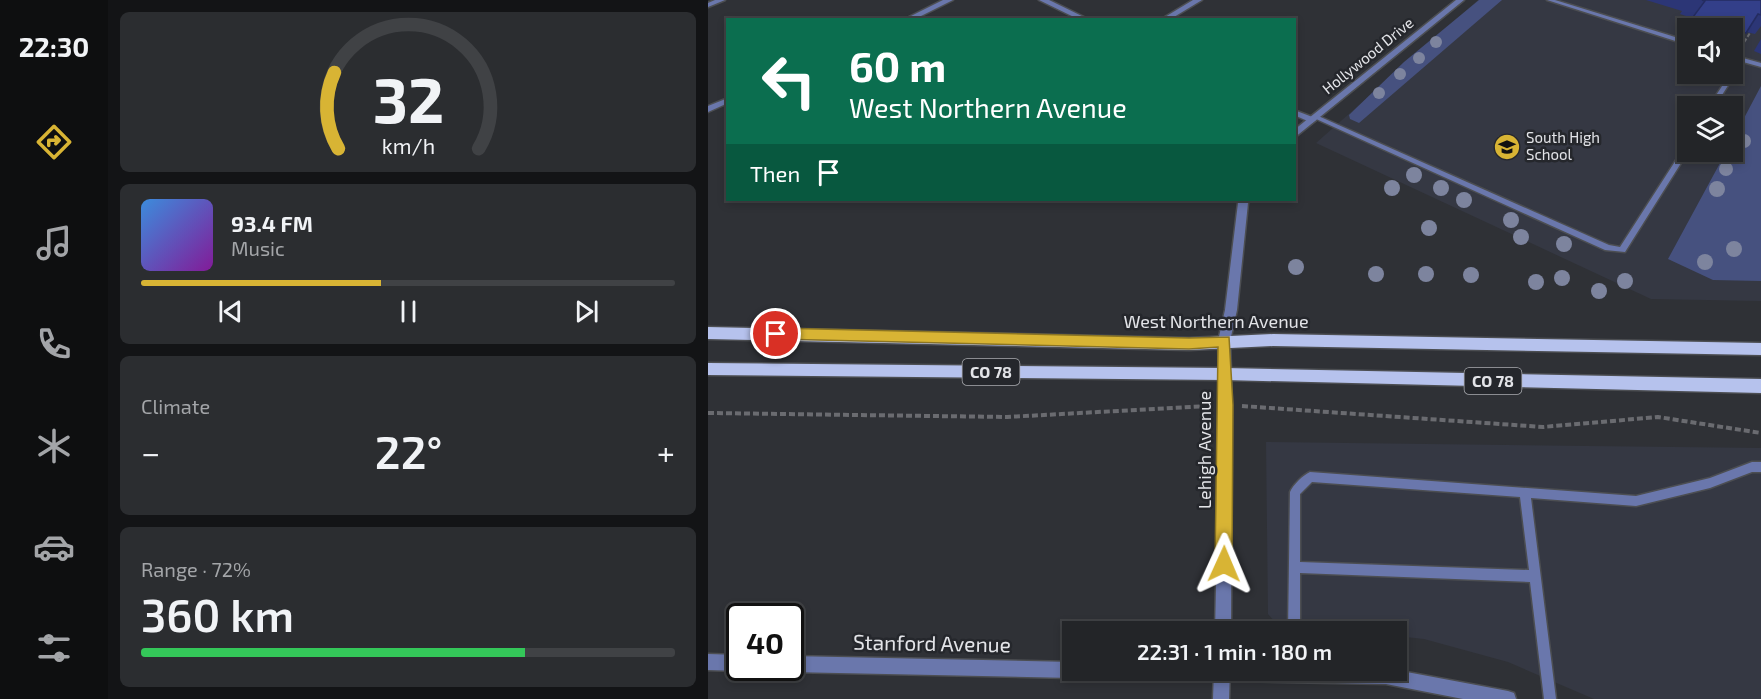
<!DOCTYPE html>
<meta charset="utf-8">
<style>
body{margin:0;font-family:"Exo 2",sans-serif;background:#2b2d30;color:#f1f3f6;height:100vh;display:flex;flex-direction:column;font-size:22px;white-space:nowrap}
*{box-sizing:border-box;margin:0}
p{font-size:20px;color:#a3a5a8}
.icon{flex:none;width:33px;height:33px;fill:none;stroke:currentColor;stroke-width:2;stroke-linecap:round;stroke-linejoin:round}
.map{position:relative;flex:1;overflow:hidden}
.side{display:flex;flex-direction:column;gap:12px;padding:12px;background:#131416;width:600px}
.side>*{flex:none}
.hud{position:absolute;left:18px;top:18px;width:570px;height:183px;border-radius:0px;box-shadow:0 3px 9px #0003,0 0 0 2px #404245;background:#0b6e4f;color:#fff;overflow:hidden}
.buttons{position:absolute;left:969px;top:18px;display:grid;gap:12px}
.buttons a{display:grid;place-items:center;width:66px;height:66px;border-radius:0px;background:#232528;box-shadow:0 3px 9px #0003,0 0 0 2px #404245;font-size:30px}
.speed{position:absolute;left:18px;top:603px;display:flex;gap:12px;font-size:30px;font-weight:700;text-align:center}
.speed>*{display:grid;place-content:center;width:78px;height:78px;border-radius:50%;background:#232528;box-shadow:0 3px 9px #0003,0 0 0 2px #404245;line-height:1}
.speed .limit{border:3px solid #111;border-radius:9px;background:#fff;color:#111}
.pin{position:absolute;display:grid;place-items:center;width:51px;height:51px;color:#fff;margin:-26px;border:3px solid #fff;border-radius:50%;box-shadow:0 2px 6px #0007}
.me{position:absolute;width:66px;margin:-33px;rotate:1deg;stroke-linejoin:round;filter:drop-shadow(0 0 4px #0008)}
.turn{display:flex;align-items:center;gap:21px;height:126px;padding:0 24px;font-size:27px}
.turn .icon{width:78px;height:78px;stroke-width:2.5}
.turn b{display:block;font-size:42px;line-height:51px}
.then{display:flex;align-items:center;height:57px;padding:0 24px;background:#0003;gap:12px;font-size:22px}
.big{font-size:45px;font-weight:600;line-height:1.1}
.side .widget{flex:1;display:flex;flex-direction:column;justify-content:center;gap:9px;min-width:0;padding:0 21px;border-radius:9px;background:#2b2d30}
.side .dial{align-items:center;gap:0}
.dial svg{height:156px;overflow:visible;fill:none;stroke:#404245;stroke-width:7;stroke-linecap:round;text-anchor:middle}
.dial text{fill:#f1f3f6;stroke:none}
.song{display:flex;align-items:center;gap:18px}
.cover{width:72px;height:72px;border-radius:9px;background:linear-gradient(135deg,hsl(210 70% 55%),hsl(290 70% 35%))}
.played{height:6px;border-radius:3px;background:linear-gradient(90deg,#d8b434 45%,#404245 45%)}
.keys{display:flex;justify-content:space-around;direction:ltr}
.heat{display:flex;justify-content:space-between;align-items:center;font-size:33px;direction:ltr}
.charge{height:9px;border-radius:4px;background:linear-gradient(90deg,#34c759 72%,#404245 0)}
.trip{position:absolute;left:354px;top:621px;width:345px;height:60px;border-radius:0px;background:#232528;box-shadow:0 3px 9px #0003,0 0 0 2px #404245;font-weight:600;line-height:60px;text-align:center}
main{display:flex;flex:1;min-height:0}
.tabs{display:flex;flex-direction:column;width:108px;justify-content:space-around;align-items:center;background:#0e0f10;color:#a3a5a8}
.tabs .icon{width:42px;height:42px}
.tabs .selected{color:#d8b434}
.tabs b{font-size:27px;color:#f1f3f6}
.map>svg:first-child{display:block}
</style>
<main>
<nav class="tabs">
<b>22:30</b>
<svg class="icon selected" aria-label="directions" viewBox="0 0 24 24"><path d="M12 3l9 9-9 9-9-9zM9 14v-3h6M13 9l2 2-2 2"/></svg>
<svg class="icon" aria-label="music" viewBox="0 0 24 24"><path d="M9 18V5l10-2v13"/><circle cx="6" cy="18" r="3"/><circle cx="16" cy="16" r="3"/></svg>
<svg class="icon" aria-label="phone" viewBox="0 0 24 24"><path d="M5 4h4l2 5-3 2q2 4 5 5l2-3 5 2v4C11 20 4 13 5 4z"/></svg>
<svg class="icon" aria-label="climate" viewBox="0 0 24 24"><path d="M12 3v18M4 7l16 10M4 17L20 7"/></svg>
<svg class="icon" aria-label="car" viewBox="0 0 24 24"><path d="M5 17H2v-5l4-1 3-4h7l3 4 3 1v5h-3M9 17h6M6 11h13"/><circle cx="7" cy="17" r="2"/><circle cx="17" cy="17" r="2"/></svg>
<svg class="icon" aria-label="filters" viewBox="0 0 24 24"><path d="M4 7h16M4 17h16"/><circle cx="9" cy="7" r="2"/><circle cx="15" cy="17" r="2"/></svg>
</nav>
<section class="side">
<div class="widget dial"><svg viewBox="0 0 100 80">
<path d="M14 69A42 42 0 1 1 86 69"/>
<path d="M14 69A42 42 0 0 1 12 30" stroke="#d8b434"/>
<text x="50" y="56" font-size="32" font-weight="700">32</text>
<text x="50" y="72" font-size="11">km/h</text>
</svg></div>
<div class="widget">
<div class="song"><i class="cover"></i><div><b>93.4 FM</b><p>Music</p></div></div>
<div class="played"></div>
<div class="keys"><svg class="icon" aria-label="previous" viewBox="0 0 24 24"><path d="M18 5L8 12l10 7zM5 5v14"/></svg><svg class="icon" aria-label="pause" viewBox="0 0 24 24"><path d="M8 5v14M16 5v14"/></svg><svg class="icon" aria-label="next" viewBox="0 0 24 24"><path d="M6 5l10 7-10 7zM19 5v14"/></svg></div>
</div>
<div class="widget"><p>Climate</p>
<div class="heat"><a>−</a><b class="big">22°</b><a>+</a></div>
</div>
<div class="widget"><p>Range · 72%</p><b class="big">360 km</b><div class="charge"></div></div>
</section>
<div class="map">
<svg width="1053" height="699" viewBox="0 0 1053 699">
<rect width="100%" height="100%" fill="#2f3136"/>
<g fill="#353843" fill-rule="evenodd">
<path d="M770,0H1053V301L943,299L608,143ZM980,28H1024V74H980ZM980,106H1024V152H980Z"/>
<path d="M558,442L1053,448V699H886L800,662L716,639L689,636L688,632L574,630L560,614Z"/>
</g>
<g fill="#46517f">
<path d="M771,0H794L651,123L642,119L641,115L696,62Z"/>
<path d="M1053,86V281L1005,280L960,259L1018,152H1024L1025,139Z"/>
</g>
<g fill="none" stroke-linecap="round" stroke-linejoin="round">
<g stroke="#4c4e52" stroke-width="3">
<g id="service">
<path d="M839,0H847L980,41V45Z"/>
<path d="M1024,55L1053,63V67L1035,62L1007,106H1001L1022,74H1024V69L1030,61L1024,59Z"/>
<path d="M608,115L901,245L912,247L977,146L980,144V152L917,252L897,250L606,118L605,117Z"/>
<path d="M1044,462H1053V472H1044L1002,488L928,506L823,498L848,699H836L822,582L592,573V632H580L582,492C585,485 595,475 602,472L928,496L1002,478ZM604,482L812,497L821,570L592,562V494Z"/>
</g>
</g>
<g stroke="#4c4e52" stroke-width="3">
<g id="minor">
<path d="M7,0H17L0,7V3Z"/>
<path d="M235,0H245L205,20H195Z"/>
<path d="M331,0H341L382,20H372Z"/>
<path d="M485,0H494L461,20H452Z"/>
<path d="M20,98V103L0,112V106Z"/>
<path d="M586,110L607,118L608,120L604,123L586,115Z"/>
<path d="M0,654L32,655V668H38L32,671L0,670Z"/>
<path d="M82,656L364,662V670H372L370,676L364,678L82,672L75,668H82Z"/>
<path d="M373,670H688L800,691L806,693L808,699H755L678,684L381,678L375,676Z"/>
</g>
</g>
<g stroke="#4c4e52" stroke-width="3">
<g id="tertiary">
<path d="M748,0H756L586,138V130Z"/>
<path d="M532,200H542L540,203L529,310L522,341L524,405L523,632H507L512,405L510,341L517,310L530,203Z"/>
<path d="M506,670H522L521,699H505Z"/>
</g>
</g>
<g stroke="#4c4e52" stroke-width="3">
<g id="primary">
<path d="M0,327L481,338L565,334L1053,343V355L565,346L481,350L0,339Z"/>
<path d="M0,363L517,368L1053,379V393L517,380L0,375Z"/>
</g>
</g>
<path stroke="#6a6b70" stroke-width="2" stroke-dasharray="4 2" stroke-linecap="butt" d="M1033,47L1042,33"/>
<g stroke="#6a6b70" stroke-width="4" stroke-dasharray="6 3" stroke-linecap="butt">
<path d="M534,406L835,427L950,417L1053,433"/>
<path d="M0,413L299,417L500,406"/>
</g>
<use href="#service" fill="#6a77ac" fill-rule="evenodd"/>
<use href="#minor" fill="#6a77ac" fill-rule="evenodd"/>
<use href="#tertiary" fill="#6a77ac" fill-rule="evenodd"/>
<use href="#primary" fill="#b6c2ed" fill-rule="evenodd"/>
</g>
<g fill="#7d849e">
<circle cx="728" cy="42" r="6"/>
<circle cx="711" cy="58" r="6"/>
<circle cx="692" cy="74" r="6"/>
<circle cx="671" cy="93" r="6"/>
<circle cx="1036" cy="141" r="7"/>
<circle cx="1018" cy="169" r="7"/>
<circle cx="706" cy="175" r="8"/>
<circle cx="684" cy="188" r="8"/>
<circle cx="733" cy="188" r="8"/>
<circle cx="1009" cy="189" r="8"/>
<circle cx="756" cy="200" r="8"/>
<circle cx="803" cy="220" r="8"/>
<circle cx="721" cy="228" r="8"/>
<circle cx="813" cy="237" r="8"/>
<circle cx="856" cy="244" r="8"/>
<circle cx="1026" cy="249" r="8"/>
<circle cx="997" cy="262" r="8"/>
<circle cx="588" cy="267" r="8"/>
<circle cx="668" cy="274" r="8"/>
<circle cx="718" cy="274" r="8"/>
<circle cx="763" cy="275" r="8"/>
<circle cx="854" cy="278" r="8"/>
<circle cx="917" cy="281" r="8"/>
<circle cx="828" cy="282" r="8"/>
<circle cx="891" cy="291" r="8"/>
</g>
<g fill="#2c3676">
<path d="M938,0H1053V26L1047,34L1038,32L1026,50H1024V28H980V36L974,35L984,18L972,14L974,11Z"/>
<path d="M1053,39V54L1046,51Z"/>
</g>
<path fill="#333f89" stroke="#242c60" stroke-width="1.5" d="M994,0H1053V15L1050,14L1038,33L985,17L997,1Z"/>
<path fill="#d8b434" stroke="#8c7522" stroke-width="1.5" d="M68,328L481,338L521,337L525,405L524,564L522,570L516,572L510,570L507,564L510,347L481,349L68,339L61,334Z"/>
<defs>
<g id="school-disc" transform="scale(1.35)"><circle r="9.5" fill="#d8b434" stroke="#25272c"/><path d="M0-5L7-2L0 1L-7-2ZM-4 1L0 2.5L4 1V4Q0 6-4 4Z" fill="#111"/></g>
</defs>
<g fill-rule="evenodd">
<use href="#school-disc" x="799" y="147"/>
</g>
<g text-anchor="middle" stroke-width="5" stroke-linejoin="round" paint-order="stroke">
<g font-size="15" fill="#e3e4e8" stroke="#25272c">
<text transform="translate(660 56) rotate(-39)" y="5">Hollywood Drive</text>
</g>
<g font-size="15" fill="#e3e4e8" stroke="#25272c" text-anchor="start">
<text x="818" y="143">South High<tspan x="818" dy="17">School</tspan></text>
</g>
<g fill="#25272c" stroke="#aaabb0" stroke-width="1.5">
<rect x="254.5" y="359" width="57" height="26" rx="4.5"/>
<rect x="756.5" y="368" width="57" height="26" rx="4.5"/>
</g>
<g font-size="16" font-weight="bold" fill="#e3e4e8">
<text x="283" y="378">CO 78</text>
<text x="785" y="387">CO 78</text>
</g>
<g font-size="18" fill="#e3e4e8" stroke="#25272c">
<text x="508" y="328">West Northern Avenue</text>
<text transform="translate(497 450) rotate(-90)" y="6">Lehigh Avenue</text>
</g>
<g font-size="21" fill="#e3e4e8" stroke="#25272c">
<text transform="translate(224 644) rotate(1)" y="7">Stanford Avenue</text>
</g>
</g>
</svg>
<div class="buttons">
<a><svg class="icon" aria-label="sound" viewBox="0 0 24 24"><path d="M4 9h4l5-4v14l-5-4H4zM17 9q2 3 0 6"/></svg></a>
<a><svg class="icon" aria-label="layers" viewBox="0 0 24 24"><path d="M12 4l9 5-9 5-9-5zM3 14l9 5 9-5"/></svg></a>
</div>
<div class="speed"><div class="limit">40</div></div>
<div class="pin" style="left:68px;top:334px;background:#d93025"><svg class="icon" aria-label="arrive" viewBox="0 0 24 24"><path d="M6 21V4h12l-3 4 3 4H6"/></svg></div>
<svg class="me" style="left:516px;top:564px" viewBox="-20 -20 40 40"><path d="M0-17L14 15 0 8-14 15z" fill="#d8b434" stroke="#fff" stroke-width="4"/></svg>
<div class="trip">22:31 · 1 min · 180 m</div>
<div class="hud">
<div class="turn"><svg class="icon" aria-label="left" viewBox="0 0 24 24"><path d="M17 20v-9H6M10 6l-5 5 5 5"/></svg><div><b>60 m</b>West Northern Avenue</div></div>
<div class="then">Then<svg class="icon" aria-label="arrive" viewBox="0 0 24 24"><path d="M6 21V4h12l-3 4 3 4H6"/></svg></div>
</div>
</div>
</main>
